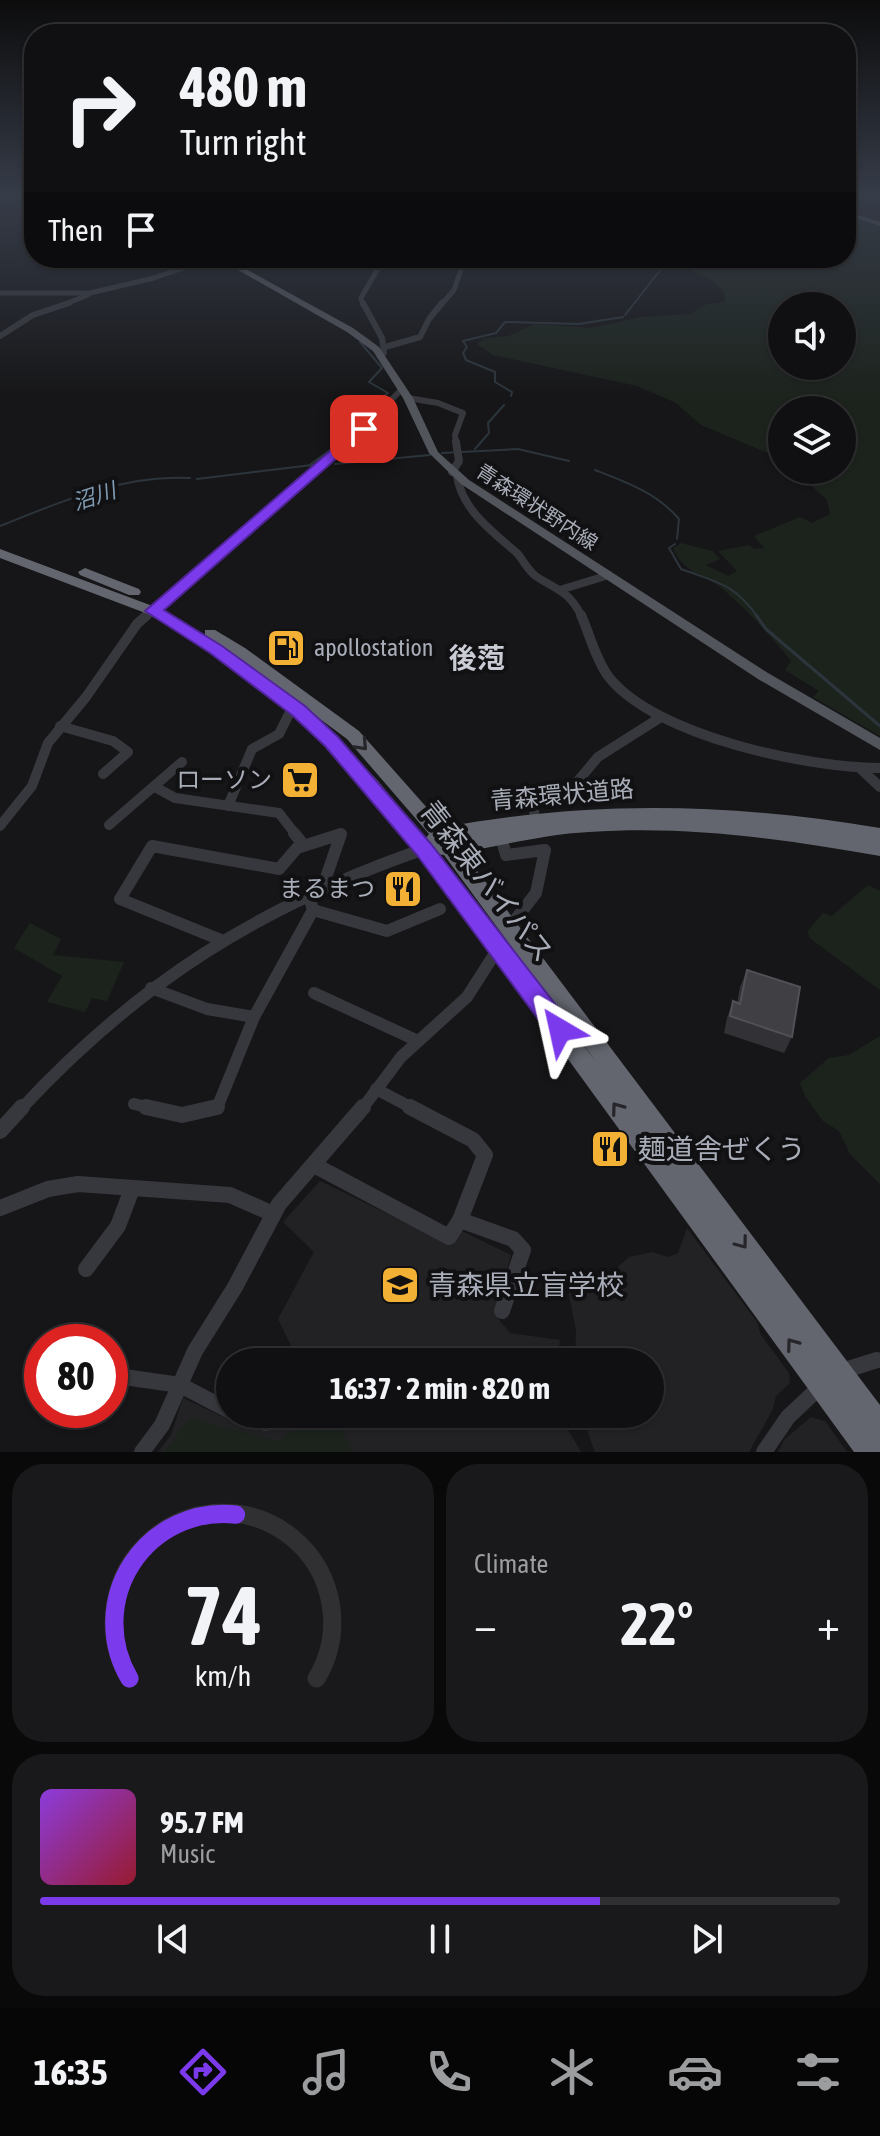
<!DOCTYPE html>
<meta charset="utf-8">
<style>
body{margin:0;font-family:"Asap Condensed","Noto Sans JP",sans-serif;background:#19191b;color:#f1f3f6;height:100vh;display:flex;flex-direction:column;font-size:30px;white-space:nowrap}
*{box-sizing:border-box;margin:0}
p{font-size:26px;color:#9c9d9f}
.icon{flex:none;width:44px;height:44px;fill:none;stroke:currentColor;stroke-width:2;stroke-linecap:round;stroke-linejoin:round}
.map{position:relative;height:1452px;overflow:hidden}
.panel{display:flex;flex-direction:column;gap:12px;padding:12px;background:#09090a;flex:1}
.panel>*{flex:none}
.hud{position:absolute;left:24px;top:24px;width:832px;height:244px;border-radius:32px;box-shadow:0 2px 6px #0004,0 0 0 2px #303032;background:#101012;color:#f1f3f6;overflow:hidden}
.buttons{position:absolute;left:768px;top:292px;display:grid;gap:16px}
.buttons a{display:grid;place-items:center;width:88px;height:88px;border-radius:50%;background:#101012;box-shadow:0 2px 6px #0004,0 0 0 2px #303032;font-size:40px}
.speed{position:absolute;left:24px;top:1324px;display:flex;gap:16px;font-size:40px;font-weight:700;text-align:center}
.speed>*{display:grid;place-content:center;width:104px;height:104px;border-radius:50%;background:#101012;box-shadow:0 2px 6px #0004,0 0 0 2px #303032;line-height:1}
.speed .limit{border:12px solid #d22;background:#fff;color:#111}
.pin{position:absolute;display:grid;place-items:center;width:68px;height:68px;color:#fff;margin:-34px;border-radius:16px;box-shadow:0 4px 12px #0006}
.me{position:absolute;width:88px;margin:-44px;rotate:324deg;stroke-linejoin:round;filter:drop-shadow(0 0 6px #0008)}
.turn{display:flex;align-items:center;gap:28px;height:168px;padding:0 24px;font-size:36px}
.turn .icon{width:104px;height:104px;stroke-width:2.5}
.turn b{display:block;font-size:56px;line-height:68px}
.then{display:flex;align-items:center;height:76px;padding:0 24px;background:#0003;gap:16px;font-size:30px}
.big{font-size:60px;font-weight:700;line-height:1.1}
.panel .tile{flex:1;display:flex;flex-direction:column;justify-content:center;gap:12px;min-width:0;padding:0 28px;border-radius:32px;background:#19191b}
.panel .dial{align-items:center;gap:0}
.dial svg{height:208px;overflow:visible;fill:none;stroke:#303032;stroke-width:7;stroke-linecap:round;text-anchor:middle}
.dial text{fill:#f1f3f6;stroke:none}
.song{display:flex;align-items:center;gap:24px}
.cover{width:96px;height:96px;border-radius:12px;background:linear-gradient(135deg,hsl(270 70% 55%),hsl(350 70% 35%))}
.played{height:8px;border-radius:4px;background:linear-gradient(90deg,#7c3aed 70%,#303032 70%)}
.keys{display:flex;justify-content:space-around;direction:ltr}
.heat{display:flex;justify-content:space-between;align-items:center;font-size:44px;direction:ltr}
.panel .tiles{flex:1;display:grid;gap:12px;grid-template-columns:1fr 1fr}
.tile:last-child{grid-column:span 2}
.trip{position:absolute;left:216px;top:1348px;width:448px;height:80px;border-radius:40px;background:#101012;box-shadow:0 2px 6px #0004,0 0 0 2px #303032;font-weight:700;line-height:80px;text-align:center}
.menu{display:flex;height:128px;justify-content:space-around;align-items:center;background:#060607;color:#9c9d9f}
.menu .icon{width:56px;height:56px}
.menu .on{color:#7c3aed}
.menu b{font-size:36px;color:#f1f3f6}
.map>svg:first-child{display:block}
</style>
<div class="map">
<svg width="880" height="1452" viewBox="0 0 880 1452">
<rect width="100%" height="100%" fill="#161618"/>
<g fill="#222225">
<path d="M320,1181L452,1245L462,1231L511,1255L495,1315L510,1333L560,1340L557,1362H286L291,1346L278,1319L314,1252L283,1222Z"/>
<path d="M687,1228L757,1322L761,1335L789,1373L790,1383L776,1396L773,1409L749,1452H595L581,1414H650V1362H575L576,1331L568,1289L612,1272L629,1257L652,1252L668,1257L678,1253Z"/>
<path d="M183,1398L245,1427L260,1414H559L581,1452H158L171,1435Z"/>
<path d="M811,1417L825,1421L847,1452H778L784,1440Z"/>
</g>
<g fill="#1c231d" fill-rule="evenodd">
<path d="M846,216L880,225V736L813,697L819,691L785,670L791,661C771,636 749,612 725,591C705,573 684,575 673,548L681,543L712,551L720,559L706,565L728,576L737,571L718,551L749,545L754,549L764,548L754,536L800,517L812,523L830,514L827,500L794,470H842V410H782V459L701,425L676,403L637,386L493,355L477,344L484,338L509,336L534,324L591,328L641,317L690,314L707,304L725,302L724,292L712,280L673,263L668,258H846ZM782,306H842V366H782Z"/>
<path d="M868,885L880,891V990L811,939L807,932L823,913L832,916Z"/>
<path d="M30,923L61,939L53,955L124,962L107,1001L92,998L85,1012L47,1002L62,976L14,948Z"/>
<path d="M880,1036V1184L850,1154L839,1131L823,1121L805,1096L800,1083L829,1058L849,1055Z"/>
<path d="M318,1414H335L352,1452H164L190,1418L277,1441Z"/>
</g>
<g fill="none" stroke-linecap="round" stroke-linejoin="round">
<g stroke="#2c353c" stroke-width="2">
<path d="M846,210L849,209"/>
<path d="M666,258L667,262"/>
<path d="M625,315L665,264"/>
<path d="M360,342L382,368L369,382L388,393L384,396"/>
<path d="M511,396L512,392L495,382V372L466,360L463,353L467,347L463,341L496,333L505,322L579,324L623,317"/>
<path d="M370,413L381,399"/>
<path d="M365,419L368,415"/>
<path d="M359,426L363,421"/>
<path d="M341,441L355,429"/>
<path d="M475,449L489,433L488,423L504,405"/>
<path d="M442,453L518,449L569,461"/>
<path d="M311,464L330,450"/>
<path d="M335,464L430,455"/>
<path d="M595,470C626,482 657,493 679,519L677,539"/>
<path d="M197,479L312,465"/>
<path d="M0,526C60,502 124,474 190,478"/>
<path d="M675,544L669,548L681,569C719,583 733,583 758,617"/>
</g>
<path stroke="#2c353c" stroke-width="3" d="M756,615L766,629L880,726"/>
<g stroke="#37383d" stroke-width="5">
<path d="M403,258L462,264"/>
<path d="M0,293H90L154,278L212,258"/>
<path d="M63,305L88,295"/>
<path d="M363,305L361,298L384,258"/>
<path d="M441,305L454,290L465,258"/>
</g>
<g stroke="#37383d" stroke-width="6">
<path d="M363,303L382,338L384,353"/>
<path d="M0,336L33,315L69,303"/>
<path d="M385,347L420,337L429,319L442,303"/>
<path d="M408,398L438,403L463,413L455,435L456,444"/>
<path d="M347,444L402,389"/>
</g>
<g stroke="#37383d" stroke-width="8">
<path d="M452,472L459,461L456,442"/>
<path d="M457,476C462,510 493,532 517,553C524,561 528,571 537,577C559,591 569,591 582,617"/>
<path d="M563,589L609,575"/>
<path d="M145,617L349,442"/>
</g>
<g stroke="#37383d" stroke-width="10">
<path d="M581,615C590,635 595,658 608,676C654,736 808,768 880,768"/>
<path d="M60,726L113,741L128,752L103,774"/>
<path d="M862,770L880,787"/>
<path d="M155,787L175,798L279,813L296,835"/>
<path d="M228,806L252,749L279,734L293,706"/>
<path d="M535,817L531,794L537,790L556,792L572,788L598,757L661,717"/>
<path d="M109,825L182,762"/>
<path d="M0,826L32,786L48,743L86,697L137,624L147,615"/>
<path d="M337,835H341"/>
</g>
<g stroke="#37383d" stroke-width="12">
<path d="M294,833L302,843"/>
<path d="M501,837L506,855L545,850L536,893L508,929"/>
<path d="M313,910L387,931L440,909"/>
<path d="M221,940L120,899L152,846L279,869L297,848L341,834L323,886"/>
<path d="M151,988L207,1009L254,1017"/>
<path d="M314,993L418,1041"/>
<path d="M376,1089L414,1109"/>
<path d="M134,1104L155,1109"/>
<path d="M21,1109C140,981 260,906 424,849"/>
<path d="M213,1109L217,1108L254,1017L313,910L308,893"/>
<path d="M362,1109L401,1057L467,997L499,947"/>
</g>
<g stroke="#37383d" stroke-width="16">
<path d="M146,1107L182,1115L217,1107"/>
<path d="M0,1131L22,1107"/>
<path d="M314,1165L449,1237L460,1220L485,1155L473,1140L410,1107"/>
<path d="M0,1208L48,1189L78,1184L230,1195L273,1214"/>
<path d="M460,1220L513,1239L523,1250L502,1311"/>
<path d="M86,1269L118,1226L132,1189"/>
<path d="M842,1371L877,1360"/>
<path d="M110,1375L180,1385L230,1411"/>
<path d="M236,1414L266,1423L295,1414"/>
<path d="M142,1452L162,1425L195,1351L235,1287L279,1204L363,1107"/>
<path d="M764,1452L788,1417L822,1385"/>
</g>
<path fill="#53555c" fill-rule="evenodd" d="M217,258H226L353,328L379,347L413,398L438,452L469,480L768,673L880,738V750L758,679L461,484L429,453L403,398L373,351L347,332Z"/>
<g fill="#63666e" fill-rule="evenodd">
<path d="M846,211L880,222V226L846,215Z"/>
<path d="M0,549L158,608L205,636V630H215L245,648L359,731L444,827C596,800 728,803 880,828V842L876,841L880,842V856C784,839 687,825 589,832C547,834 505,845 463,852L880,1405V1452H854L458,908L366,789L326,745L293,714L211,652L148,614L0,558ZM308,710L347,739L429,834L425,839L378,781ZM437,854L444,855L597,1063Z"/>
<path d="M85,568L139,589L141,592L139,595H129L80,575L78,572Z"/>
</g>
</g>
<path fill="#323236" d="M747,970L792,1037L784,1053L724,1033L727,1018L733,1001L737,1003L740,987Z"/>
<path fill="#3f3f44" stroke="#4f5156" stroke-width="2" d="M747,970L800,987L792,1037L730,1016L733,1001L740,1004Z"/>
<defs><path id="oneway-chevron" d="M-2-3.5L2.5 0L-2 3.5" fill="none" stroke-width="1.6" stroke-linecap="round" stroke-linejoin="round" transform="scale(2)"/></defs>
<g stroke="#26262a">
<use href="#oneway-chevron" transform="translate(362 745) rotate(47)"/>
<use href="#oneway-chevron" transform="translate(617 1108) rotate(-126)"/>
<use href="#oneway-chevron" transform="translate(742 1243) rotate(53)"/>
<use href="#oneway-chevron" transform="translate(792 1344) rotate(-126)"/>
</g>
<linearGradient id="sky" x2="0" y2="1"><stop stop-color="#0c0c0d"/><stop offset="0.49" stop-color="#363c48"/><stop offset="1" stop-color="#363c48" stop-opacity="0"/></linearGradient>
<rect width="880" height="398" fill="url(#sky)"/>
<path fill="#7c3aed" stroke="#51269a" stroke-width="2" d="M359,426L370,429L164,610L222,646L305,706L338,737L431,844L569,1022L572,1030L569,1038L560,1041L552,1038L417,855L325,746L292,715L210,653L145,611Z"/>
<defs>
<g id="fuel-square" transform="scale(2)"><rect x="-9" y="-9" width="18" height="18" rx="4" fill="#f2b134" stroke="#111113"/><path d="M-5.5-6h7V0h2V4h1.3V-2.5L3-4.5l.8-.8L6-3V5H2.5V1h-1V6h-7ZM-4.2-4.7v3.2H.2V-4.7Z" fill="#111"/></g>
<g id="supermarket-square" transform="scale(2)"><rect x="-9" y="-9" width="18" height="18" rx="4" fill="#f2b134" stroke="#111113"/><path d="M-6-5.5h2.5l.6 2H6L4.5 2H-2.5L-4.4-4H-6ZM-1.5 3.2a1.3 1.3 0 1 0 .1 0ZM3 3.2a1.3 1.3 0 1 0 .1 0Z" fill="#111"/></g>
<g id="restaurant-square" transform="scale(2)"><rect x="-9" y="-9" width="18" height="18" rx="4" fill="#f2b134" stroke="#111113"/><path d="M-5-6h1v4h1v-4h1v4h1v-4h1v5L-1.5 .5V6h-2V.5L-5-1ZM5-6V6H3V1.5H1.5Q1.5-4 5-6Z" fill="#111"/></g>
<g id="school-square" transform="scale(2)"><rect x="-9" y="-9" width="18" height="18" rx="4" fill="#f2b134" stroke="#111113"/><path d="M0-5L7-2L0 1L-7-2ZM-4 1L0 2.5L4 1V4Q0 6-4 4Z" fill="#111"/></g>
</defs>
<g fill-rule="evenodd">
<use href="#fuel-square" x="286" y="648"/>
<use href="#supermarket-square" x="300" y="780"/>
<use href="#restaurant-square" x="403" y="889"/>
<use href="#restaurant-square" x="610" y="1149"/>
<use href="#school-square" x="400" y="1285"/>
</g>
<g text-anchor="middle" stroke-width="8" stroke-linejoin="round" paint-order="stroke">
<g font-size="20" fill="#a8adb8" stroke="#111113">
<text transform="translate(537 507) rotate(33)" y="7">青森環状野内線</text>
</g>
<g font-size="22" font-style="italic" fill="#7f9bb3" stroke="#111113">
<text transform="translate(94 496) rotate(-18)" y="8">沼川</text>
</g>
<g font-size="24" fill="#a8adb8" stroke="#111113" text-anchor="end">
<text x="314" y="656" text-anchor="start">apollostation</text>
<text x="272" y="788">ローソン</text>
<text x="375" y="897">まるまつ</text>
</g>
<g font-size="24" fill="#a8adb8" stroke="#111113">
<text transform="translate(562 795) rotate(-5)" y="8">青森環状道路</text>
</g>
<g font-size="28" font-weight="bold" fill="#c9ccd4" stroke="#111113">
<text x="477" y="668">後萢</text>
</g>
<g font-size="28" fill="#a8adb8" stroke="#111113">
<text transform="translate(487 881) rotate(52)" y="10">青森東バイパス</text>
</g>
<g font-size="28" fill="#a8adb8" stroke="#111113" text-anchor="start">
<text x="638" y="1159">麺道舎ぜくう</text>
<text x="428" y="1295">青森県立盲学校</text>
</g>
</g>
</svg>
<div class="buttons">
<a><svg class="icon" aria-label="sound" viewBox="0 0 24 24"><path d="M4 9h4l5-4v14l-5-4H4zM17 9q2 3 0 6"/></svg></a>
<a><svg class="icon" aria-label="layers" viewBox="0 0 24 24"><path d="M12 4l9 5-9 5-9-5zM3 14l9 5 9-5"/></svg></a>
</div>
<div class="speed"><div class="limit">80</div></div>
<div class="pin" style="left:364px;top:429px;background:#d93025"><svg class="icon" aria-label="arrive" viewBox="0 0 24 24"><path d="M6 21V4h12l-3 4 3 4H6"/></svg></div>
<svg class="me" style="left:560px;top:1030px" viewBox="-20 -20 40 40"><path d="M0-17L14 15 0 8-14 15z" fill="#7c3aed" stroke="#fff" stroke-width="4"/></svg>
<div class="trip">16:37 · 2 min · 820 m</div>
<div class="hud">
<div class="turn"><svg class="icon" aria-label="right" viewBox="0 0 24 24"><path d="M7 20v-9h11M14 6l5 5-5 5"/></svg><div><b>480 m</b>Turn right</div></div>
<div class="then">Then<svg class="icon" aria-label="arrive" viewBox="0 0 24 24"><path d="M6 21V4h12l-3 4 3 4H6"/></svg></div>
</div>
</div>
<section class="panel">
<div class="tiles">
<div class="tile dial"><svg viewBox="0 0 100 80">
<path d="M14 69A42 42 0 1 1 86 69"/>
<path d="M14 69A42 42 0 0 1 55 6" stroke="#7c3aed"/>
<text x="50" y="56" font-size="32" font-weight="700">74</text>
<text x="50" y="72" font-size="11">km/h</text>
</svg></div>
<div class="tile"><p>Climate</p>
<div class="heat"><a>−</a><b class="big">22°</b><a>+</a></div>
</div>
<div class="tile">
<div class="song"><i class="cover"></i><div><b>95.7 FM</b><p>Music</p></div></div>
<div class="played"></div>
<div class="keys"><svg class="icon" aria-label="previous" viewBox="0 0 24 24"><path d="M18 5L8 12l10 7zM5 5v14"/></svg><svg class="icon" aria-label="pause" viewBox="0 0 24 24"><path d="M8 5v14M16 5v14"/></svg><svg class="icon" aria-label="next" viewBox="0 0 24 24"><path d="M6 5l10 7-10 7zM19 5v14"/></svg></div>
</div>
</div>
</section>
<nav class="menu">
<b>16:35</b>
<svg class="icon on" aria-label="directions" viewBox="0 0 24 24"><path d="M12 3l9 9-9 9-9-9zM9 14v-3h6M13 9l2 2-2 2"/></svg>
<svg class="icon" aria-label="music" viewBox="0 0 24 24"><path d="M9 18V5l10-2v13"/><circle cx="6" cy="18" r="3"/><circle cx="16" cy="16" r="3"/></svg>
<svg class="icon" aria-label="phone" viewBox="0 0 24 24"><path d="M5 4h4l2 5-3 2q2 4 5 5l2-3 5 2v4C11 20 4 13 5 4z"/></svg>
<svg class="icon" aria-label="climate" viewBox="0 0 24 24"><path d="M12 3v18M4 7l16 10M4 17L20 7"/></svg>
<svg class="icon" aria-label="car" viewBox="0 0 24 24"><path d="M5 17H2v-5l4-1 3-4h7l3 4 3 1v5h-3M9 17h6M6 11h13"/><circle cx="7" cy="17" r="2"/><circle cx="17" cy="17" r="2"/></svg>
<svg class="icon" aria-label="filters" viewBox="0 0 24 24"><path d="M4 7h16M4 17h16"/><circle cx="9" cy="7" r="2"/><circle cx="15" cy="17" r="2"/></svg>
</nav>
